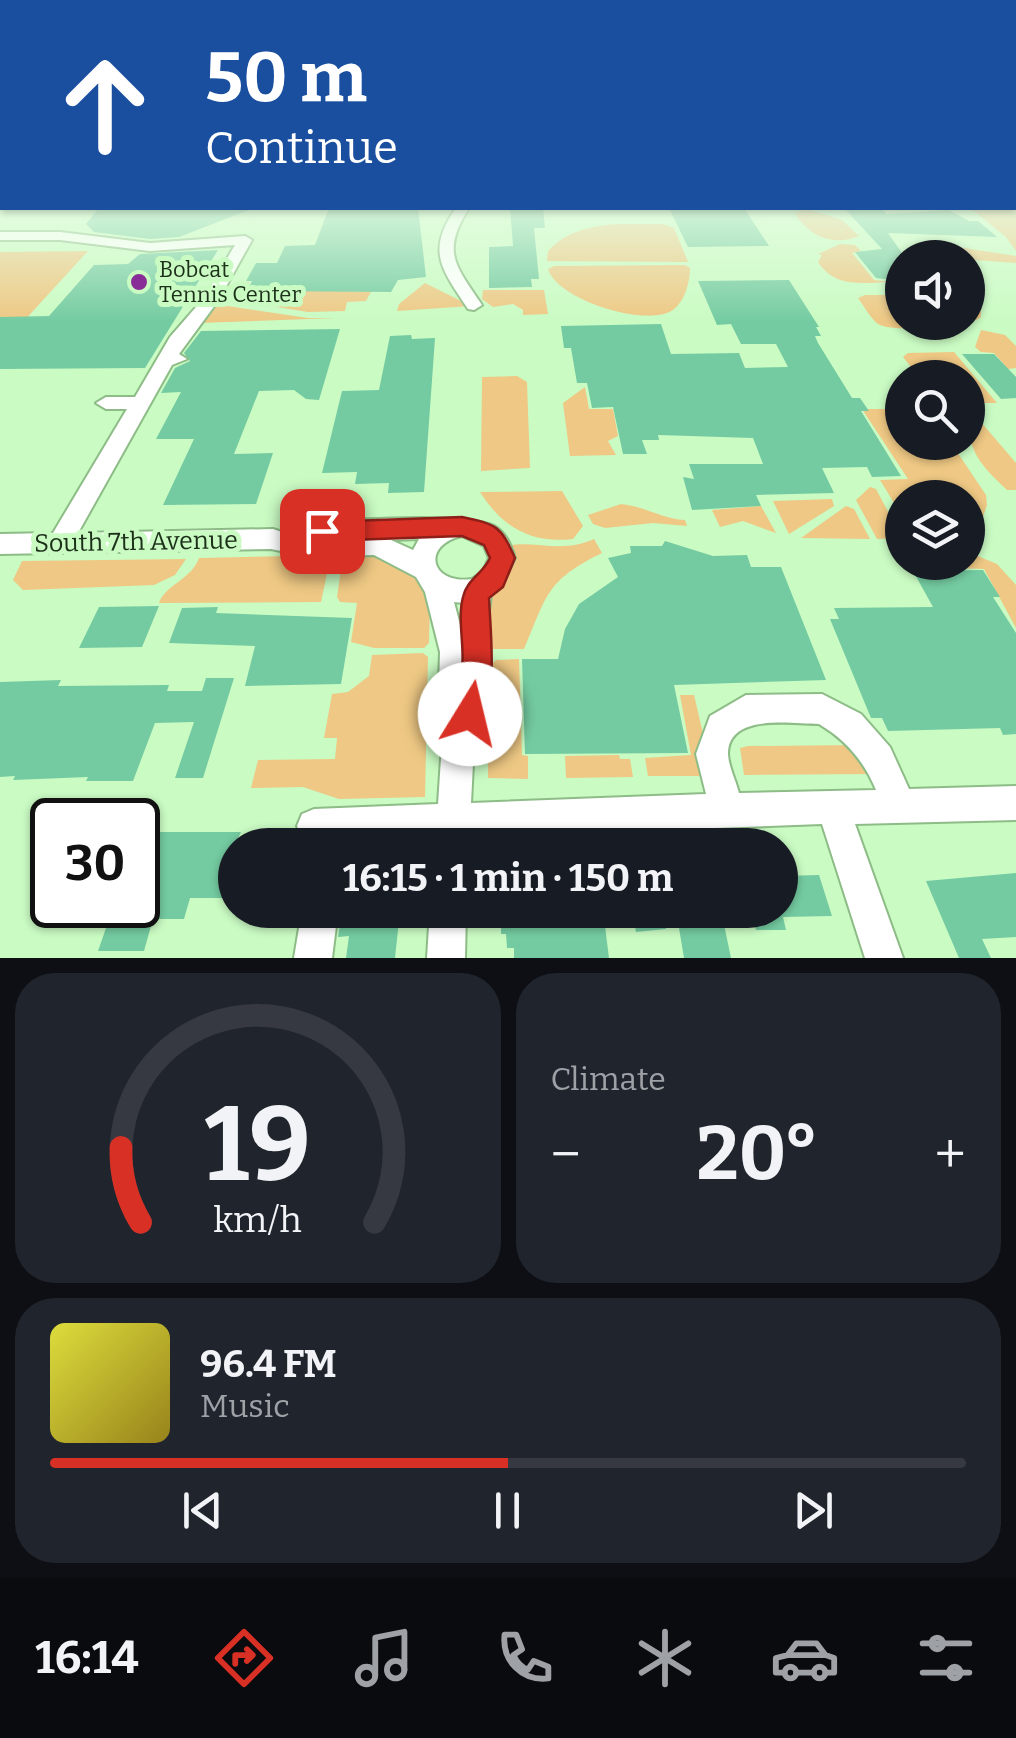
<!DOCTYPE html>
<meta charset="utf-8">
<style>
body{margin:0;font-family:Bitter,serif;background:#20242c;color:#f1f3f6;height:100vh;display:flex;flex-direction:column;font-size:38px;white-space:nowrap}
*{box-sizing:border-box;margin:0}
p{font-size:32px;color:#9ea1a6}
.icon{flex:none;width:55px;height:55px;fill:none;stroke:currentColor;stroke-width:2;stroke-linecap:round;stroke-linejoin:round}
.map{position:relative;height:958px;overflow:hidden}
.panel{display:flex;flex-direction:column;gap:15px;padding:15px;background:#0d0f14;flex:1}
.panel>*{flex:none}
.hud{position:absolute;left:0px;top:0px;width:1018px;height:210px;box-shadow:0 2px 8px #0004;background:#1a4fa0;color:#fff;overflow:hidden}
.controls{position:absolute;left:885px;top:240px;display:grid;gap:20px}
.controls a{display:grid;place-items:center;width:100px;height:100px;border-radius:50%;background:#171b24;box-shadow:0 2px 8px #0004;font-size:50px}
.speed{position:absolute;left:30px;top:798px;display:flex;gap:20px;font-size:50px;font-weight:700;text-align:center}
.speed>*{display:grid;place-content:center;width:130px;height:130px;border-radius:50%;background:#171b24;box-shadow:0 2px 8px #0004;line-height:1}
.speed .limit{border:5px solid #111;border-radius:15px;background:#fff;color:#111}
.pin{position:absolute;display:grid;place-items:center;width:85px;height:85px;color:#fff;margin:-42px;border-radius:20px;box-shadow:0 5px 15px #0006}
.me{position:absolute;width:110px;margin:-55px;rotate:9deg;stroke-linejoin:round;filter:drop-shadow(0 0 8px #0008)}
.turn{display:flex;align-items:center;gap:35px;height:210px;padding:0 40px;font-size:45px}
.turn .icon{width:130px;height:130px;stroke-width:2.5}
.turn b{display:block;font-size:70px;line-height:85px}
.big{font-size:75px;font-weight:700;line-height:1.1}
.panel .tile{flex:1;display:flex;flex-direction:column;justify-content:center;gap:15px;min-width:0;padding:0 35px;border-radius:40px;background:#20242c}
.panel .dial{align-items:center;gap:0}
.dial svg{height:260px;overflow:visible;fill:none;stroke:#363941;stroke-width:7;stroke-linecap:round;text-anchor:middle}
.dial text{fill:#f1f3f6;stroke:none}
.song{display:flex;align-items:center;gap:30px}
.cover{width:120px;height:120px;border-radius:15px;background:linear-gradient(135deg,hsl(60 70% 55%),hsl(50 70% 35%))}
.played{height:10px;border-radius:5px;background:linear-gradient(90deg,#d93025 50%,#363941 50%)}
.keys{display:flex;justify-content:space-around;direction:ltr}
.heat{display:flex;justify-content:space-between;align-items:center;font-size:55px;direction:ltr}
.panel .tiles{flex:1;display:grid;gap:15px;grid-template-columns:1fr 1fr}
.tile:last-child{grid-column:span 2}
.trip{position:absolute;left:218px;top:828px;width:580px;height:100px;border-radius:50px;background:#171b24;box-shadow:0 2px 8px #0004;font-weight:700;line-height:100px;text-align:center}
.tabs{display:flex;height:160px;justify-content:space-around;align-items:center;background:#090b0e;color:#9ea1a6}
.tabs .icon{width:70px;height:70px}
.tabs .on{color:#d93025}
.tabs b{font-size:45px;color:#f1f3f6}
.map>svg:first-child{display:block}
</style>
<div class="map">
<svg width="1016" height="958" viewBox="0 0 1016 958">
<rect width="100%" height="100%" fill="#cafbc3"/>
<g fill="#eec884">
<path d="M1016,205V251L1006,237L970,208Z"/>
<path d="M804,208L842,220L859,236C832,247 810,236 795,214Z"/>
<path d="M619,224H663L674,228L688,262L547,261L548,251C567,230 592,226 619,224Z"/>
<path d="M932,243L1016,256V263L934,257L923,247Z"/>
<path d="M840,244L855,245L861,251L852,253L874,280L890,282C862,283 835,288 818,262L822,255L818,254Z"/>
<path d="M88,251L0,347V252Z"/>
<path d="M685,265L690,268C690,282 685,301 673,310C647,328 557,300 548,269L554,266Z"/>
<path d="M249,282L245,292L372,290L366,301L347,302L345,311L308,312L221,298L219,294L235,283Z"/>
<path d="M425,283L471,306L397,311L399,304Z"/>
<path d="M483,290H544L548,314L523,315V310L513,304L493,307L482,299Z"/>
<path d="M865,295H902V322H968V296L981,311V317C970,328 892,333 878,324C871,319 864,306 858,298Z"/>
<path d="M221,305L308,318H337L199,323L211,306Z"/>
<path d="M981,330L1005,335L1016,346V368L1008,369L994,353L981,352L975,347Z"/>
<path d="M954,352L997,403H968V378L919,377L903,357L908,353Z"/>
<path d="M482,377L517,376L527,382L530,468L481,471Z"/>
<path d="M585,387L589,409H613L618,436L608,441L616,455L570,456L563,403Z"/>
<path d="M968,407L1016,463V490H1007C976,461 967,449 968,407Z"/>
<path d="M862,409H902V442L951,443L986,495L987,505L980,526L968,535V498H902V516L880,480L908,479Z"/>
<path d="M870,487L876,489L902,538L877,539L856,500Z"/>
<path d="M562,491L583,526L573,539C531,544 502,527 480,492Z"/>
<path d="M832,499L834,506L789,534L773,501Z"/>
<path d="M621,504C644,506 662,519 685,520L687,526L653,523L605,528L593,524L588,515Z"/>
<path d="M761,506L776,533L743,521L720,527L712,510Z"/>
<path d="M846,506L854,509L870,539L801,538Z"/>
<path d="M594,539L602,553C545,581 547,596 524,649H491L486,642L487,563L501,547C534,538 559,555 594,539Z"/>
<path d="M968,552L997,564L1016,585V628L984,569L952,568L948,563L968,562Z"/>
<path d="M331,555L321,602L159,603C166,584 191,580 199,558Z"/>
<path d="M431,555L429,643L424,648H374L351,642L357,603L340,602L337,597L343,556Z"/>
<path d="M186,559L175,575L154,585L23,590L13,580L22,561Z"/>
<path d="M423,653L428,657L425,797L339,799L303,787L251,788L258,760L335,759L337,738H324L332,694L348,692L369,676L372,655Z"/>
<path d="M519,659L522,755L528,756V779L488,778L487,669L496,660Z"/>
<path d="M680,695H694L713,776H648L645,758L691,755Z"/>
<path d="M860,745L877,774L744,775L740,748L748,746Z"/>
<path d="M619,755L620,759H630L633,777L566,778L565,756Z"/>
</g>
<g fill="#74cba1">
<path d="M99,208H254L179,237L150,239L94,232L86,224Z"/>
<path d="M329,208H418L426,277L398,280L391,292L247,291L252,281H246L256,263H277L285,246L315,245Z"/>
<path d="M510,208H543L545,228H534L539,279H531L532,287L489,288V247L513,246Z"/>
<path d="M669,208H744L769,246L688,247Z"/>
<path d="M845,209H882L887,214L949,210L969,221H978L997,237L888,233L902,253V281L876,278L855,252L882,249Z"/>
<path d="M218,250L145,368L0,369V317L49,316L94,265L128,264L140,254Z"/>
<path d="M789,280L819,327H816L821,336H815L818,343L852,398H860L869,411H861L901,476L872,477L867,467L822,468L834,493L756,495L761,506L692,510L683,477L694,479L689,464H763L753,438L658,435L659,440H642L647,454H623L613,407L592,408L587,383H577L571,348H564L561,326L661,324L671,354L739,353L745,368L788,367L776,344H741L731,324L717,325L698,281Z"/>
<path d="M340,329L319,400L306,399L294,390L259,391L234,454L273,453L256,504L163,505L194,439H156L181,392L161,393L175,368L190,361L184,353L201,331Z"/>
<path d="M411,335L412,339L435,338L424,492L388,493L389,483L355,484L357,472L322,473L342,391L379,390L390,336Z"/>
<path d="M962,354H994L1016,377V398L1001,399Z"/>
<path d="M665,541L713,556L747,555L751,567H781L826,680L674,685L688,753L525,754L522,659H558L565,629L579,604L618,577L608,558L631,553L630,546H662Z"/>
<path d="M983,570L1000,597H993L1016,633V734L1003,735L1000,728L888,731L882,718H871L830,619H839L834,608L933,607L913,571Z"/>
<path d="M159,606L142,647L79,648L99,607Z"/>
<path d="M218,607L216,613L352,618L341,684L245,686L255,646L169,643L182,608Z"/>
<path d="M206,678H234L203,778H175L194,722L155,723L133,781H86L88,777L13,780L15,776L0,777V682L61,680L58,686L169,685L167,691H202Z"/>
<path d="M140,832H241L235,845V898H190L184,919H153L144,951H98L114,905H138Z"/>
<path d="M1016,873V937L982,939L991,958H959L926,881Z"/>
<path d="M819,875L832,916L783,917L786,930H756L751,910H780V876Z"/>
<path d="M501,910H603L609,958H514V948H507L506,934H501Z"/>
<path d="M632,910H662L666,929L636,932Z"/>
<path d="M696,910H721L731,958H684L679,928H699Z"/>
<path d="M342,911H400L395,958H346L349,936L338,937Z"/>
</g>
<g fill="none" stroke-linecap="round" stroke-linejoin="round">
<g stroke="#8dbc87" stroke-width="4">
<g id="minor">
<path d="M456,208H469C441,252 455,265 482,305L474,310L468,309C441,268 426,251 456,208Z"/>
<path d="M0,232H60L150,243L245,236L252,240L218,301L179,354L187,359L172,365L78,533L273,529L288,534L290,525L299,522C338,522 465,511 494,526C506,533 511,545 515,558L501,587L491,594L488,620L491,690L474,744L471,803L706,794L696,754L706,727L710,716L746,695L822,694L861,714L890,747L909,789L1016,786V820L855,824L903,958H865L822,824L470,837L469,845H435V838L314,843L302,838L297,826L302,814L314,809L438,804L442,744L438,721L440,652L425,592L416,577L374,555L310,557L271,549L0,554V534L53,533L127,409H106L96,403L106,397H135L170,337L203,299L235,245L150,251L60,240H0ZM462,536L484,546L489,558L483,571L472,579C430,585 421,545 462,536ZM419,539L413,550L391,540ZM454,602L463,603L460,625ZM819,724C846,740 864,761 876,790L739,793C736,781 728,765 728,753C729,713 792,724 819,724Z"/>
<path d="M302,910H338L332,958H294Z"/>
<path d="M430,910H466L465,958H427Z"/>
</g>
</g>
<use href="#minor" fill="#fff" fill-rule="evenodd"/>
</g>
<linearGradient id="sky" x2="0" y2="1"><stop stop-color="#6ebee0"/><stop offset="0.58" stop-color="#e7fde4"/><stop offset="1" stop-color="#e7fde4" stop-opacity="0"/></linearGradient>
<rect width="1016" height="322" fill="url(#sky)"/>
<path fill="#d93025" stroke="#8d1f18" stroke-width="2.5" d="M462,517C496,524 501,526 515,558L503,587L489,598C491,640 497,686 481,725L470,730L459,725C452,707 460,689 462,670C465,646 457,620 463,597C467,579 483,574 490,558L484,545L462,536L322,541L313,538L310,531L313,524L322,522Z"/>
<circle fill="#882d98" stroke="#cafbc3" stroke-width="4" cx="139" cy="282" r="10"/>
<g text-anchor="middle" stroke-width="10" stroke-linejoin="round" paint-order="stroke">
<g font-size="22" fill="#1c2f19" stroke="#cafbc3" text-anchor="start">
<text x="159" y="277">Bobcat<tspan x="159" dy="25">Tennis Center</tspan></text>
</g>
<g font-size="25" fill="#1c2f19" stroke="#cafbc3">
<text transform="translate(136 541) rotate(-1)" y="9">South 7th Avenue</text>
</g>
</g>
</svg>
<div class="controls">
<a><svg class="icon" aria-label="sound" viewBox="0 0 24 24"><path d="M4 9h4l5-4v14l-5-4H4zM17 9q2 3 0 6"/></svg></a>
<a><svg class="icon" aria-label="search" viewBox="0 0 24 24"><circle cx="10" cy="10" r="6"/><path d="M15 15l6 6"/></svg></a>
<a><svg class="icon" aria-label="layers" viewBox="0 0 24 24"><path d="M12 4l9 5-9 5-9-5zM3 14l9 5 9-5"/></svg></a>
</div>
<div class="speed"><div class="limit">30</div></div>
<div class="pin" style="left:322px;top:531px;background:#d93025"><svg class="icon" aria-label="arrive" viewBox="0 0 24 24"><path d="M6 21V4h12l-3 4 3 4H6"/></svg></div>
<svg class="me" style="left:470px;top:714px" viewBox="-20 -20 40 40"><circle r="19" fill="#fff"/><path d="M0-13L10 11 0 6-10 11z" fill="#d93025"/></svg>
<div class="trip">16:15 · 1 min · 150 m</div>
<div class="hud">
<div class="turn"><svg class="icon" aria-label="ahead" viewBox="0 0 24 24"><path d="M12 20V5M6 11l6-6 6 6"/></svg><div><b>50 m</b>Continue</div></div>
</div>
</div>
<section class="panel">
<div class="tiles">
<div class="tile dial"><svg viewBox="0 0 100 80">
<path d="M14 69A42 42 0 1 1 86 69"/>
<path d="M14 69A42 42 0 0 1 8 46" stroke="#d93025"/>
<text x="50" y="56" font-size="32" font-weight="700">19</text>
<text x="50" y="72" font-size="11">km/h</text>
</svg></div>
<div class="tile"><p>Climate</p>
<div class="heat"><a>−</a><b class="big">20°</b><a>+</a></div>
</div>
<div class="tile">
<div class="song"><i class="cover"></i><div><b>96.4 FM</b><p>Music</p></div></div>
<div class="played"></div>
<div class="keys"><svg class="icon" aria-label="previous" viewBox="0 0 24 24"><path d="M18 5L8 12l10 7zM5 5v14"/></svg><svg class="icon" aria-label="pause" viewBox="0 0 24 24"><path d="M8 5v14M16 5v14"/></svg><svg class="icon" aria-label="next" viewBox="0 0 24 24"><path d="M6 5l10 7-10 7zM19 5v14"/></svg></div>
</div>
</div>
</section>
<nav class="tabs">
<b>16:14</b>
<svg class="icon on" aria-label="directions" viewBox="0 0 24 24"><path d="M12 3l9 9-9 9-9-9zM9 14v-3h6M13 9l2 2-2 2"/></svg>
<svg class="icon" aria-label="music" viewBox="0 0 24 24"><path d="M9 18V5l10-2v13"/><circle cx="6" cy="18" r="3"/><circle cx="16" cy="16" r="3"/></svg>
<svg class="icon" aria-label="phone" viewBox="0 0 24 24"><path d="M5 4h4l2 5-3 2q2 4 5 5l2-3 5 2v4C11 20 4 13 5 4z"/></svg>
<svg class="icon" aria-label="climate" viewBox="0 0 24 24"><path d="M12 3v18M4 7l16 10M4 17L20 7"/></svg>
<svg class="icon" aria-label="car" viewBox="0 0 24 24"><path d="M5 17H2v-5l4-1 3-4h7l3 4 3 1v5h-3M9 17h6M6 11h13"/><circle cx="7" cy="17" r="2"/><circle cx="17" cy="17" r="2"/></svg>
<svg class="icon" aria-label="filters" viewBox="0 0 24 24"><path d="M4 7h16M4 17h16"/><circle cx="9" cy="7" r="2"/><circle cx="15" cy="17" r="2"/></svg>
</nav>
